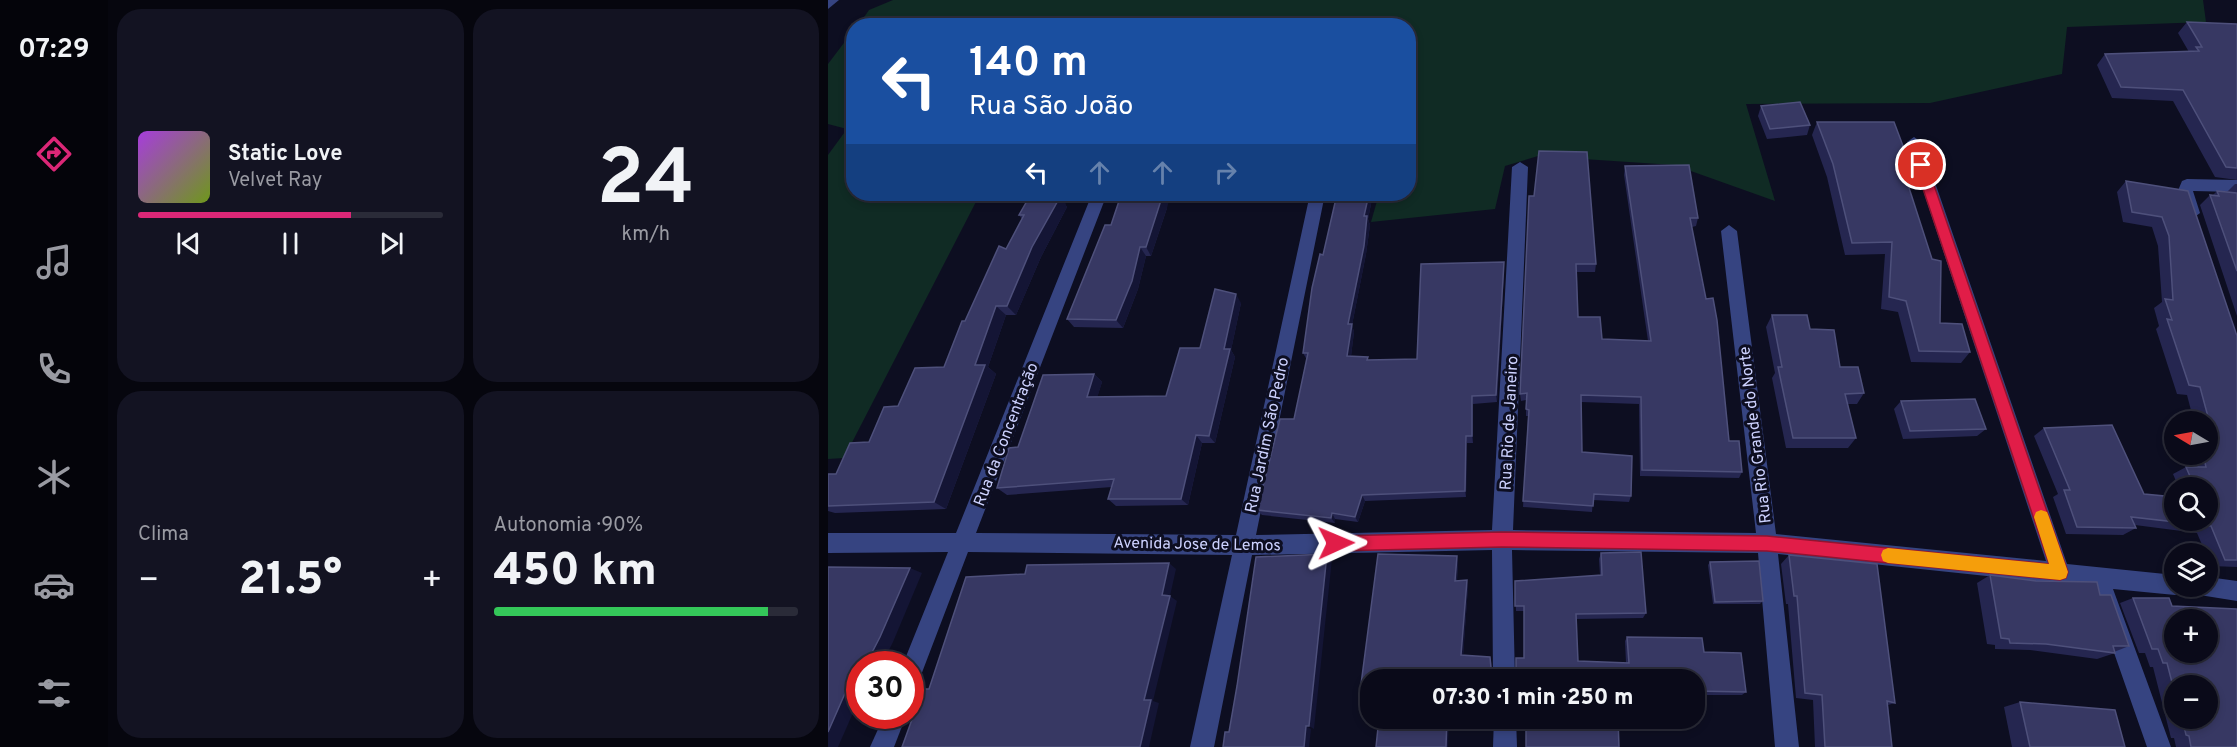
<!DOCTYPE html>
<html lang="pt">
<meta charset="utf-8">
<style>
body{margin:0;font-family:Overpass,sans-serif;background:#131322;color:#f1f3f6;height:100vh;display:flex;flex-direction:column;font-size:22px;white-space:nowrap}
*{box-sizing:border-box;margin:0}
p{font-size:20px;color:#999aa2}
.icon{flex:none;width:33px;height:33px;fill:none;stroke:currentColor;stroke-width:2;stroke-linecap:round;stroke-linejoin:round}
.map{position:relative;flex:1;overflow:hidden}
.side{display:flex;flex-direction:column;gap:9px;padding:9px;background:#06060e;width:720px}
.side>*{flex:none}
.top-card{position:absolute;left:18px;top:18px;width:570px;height:183px;border-radius:24px;box-shadow:0 3px 9px #0003,0 0 0 2px #2a2b38;background:#1a4fa0;color:#fff;overflow:hidden}
.needle{width:39px;rotate:280deg}
.controls{position:absolute;left:1336px;top:411px;display:grid;gap:12px}
.controls a{display:grid;place-items:center;width:54px;height:54px;border-radius:50%;background:#0a0a19;box-shadow:0 3px 9px #0003,0 0 0 2px #2a2b38;font-size:30px}
.speed{position:absolute;left:18px;top:651px;display:flex;gap:12px;font-size:30px;font-weight:700;text-align:center}
.speed>*{display:grid;place-content:center;width:78px;height:78px;border-radius:50%;background:#0a0a19;box-shadow:0 3px 9px #0003,0 0 0 2px #2a2b38;line-height:1}
.speed .limit{border:9px solid #d22;background:#fff;color:#111}
.pin{position:absolute;display:grid;place-items:center;width:51px;height:51px;color:#fff;margin:-26px;border:3px solid #fff;border-radius:50%;box-shadow:0 2px 6px #0007}
.me{position:absolute;width:66px;margin:-33px;rotate:89deg;stroke-linejoin:round;filter:drop-shadow(0 0 4px #0008)}
.turn{display:flex;align-items:center;gap:21px;height:126px;padding:0 24px;font-size:27px}
.turn .icon{width:78px;height:78px;stroke-width:2.5}
.turn b{display:block;font-size:42px;line-height:51px}
.lanes{display:flex;align-items:center;height:57px;padding:0 24px;background:#0003;justify-content:center;gap:30px;direction:ltr}
.lanes .off{opacity:.35}
.big{font-size:45px;font-weight:800;line-height:1.1}
.side .tile{flex:1;display:flex;flex-direction:column;justify-content:center;gap:9px;min-width:0;padding:0 21px;border-radius:24px;background:#131322}
.side .dial{align-items:center;gap:0}
.dial b{font-size:78px;line-height:1}
.song{display:flex;align-items:center;gap:18px}
.cover{width:72px;height:72px;border-radius:9px;background:linear-gradient(135deg,hsl(280 70% 55%),hsl(80 70% 35%))}
.played{height:6px;border-radius:3px;background:linear-gradient(90deg,#db2777 70%,#2a2b38 70%)}
.keys{display:flex;justify-content:space-around;direction:ltr}
.heat{display:flex;justify-content:space-between;align-items:center;font-size:33px;direction:ltr}
.charge{height:9px;border-radius:4px;background:linear-gradient(90deg,#34c759 90%,#2a2b38 0)}
.side .tiles{flex:1;display:grid;gap:9px;grid-template-columns:repeat(2,1fr)}
.trip{position:absolute;left:532px;top:669px;width:345px;height:60px;border-radius:24px;background:#0a0a19;box-shadow:0 3px 9px #0003,0 0 0 2px #2a2b38;font-weight:800;line-height:60px;text-align:center}
main{display:flex;flex:1;min-height:0}
.dock{display:flex;flex-direction:column;width:108px;justify-content:space-around;align-items:center;background:#04040a;color:#999aa2}
.dock .icon{width:42px;height:42px}
.dock .selected{color:#db2777}
.dock b{font-size:27px;color:#f1f3f6}
.map>svg:first-child{display:block}
</style>
<main>
<nav class="dock">
<b>07:29</b>
<svg class="icon selected" aria-label="directions" viewBox="0 0 24 24"><path d="M12 3l9 9-9 9-9-9zM9 14v-3h6M13 9l2 2-2 2"/></svg>
<svg class="icon" aria-label="music" viewBox="0 0 24 24"><path d="M9 18V5l10-2v13"/><circle cx="6" cy="18" r="3"/><circle cx="16" cy="16" r="3"/></svg>
<svg class="icon" aria-label="phone" viewBox="0 0 24 24"><path d="M5 4h4l2 5-3 2q2 4 5 5l2-3 5 2v4C11 20 4 13 5 4z"/></svg>
<svg class="icon" aria-label="climate" viewBox="0 0 24 24"><path d="M12 3v18M4 7l16 10M4 17L20 7"/></svg>
<svg class="icon" aria-label="car" viewBox="0 0 24 24"><path d="M5 17H2v-5l4-1 3-4h7l3 4 3 1v5h-3M9 17h6M6 11h13"/><circle cx="7" cy="17" r="2"/><circle cx="17" cy="17" r="2"/></svg>
<svg class="icon" aria-label="filters" viewBox="0 0 24 24"><path d="M4 7h16M4 17h16"/><circle cx="9" cy="7" r="2"/><circle cx="15" cy="17" r="2"/></svg>
</nav>
<section class="side">
<div class="tiles">
<div class="tile">
<div class="song"><i class="cover"></i><div><b>Static Love</b><p>Velvet Ray</p></div></div>
<div class="played"></div>
<div class="keys"><svg class="icon" aria-label="previous" viewBox="0 0 24 24"><path d="M18 5L8 12l10 7zM5 5v14"/></svg><svg class="icon" aria-label="pause" viewBox="0 0 24 24"><path d="M8 5v14M16 5v14"/></svg><svg class="icon" aria-label="next" viewBox="0 0 24 24"><path d="M6 5l10 7-10 7zM19 5v14"/></svg></div>
</div>
<div class="tile dial"><b>24</b><p>km/h</p></div>
<div class="tile"><p>Clima</p>
<div class="heat"><a>−</a><b class="big">21.5°</b><a>+</a></div>
</div>
<div class="tile"><p>Autonomia · 90%</p><b class="big">450 km</b><div class="charge"></div></div>
</div>
</section>
<div class="map">
<svg width="1409" height="747" viewBox="0 0 1409 747">
<rect width="100%" height="100%" fill="#0d0e21"/>
<g fill="#102b24">
<path d="M65,0H1375L1378,22L1239,27L1234,74L1102,103L918,104L947,201L846,165L710,156L677,166L667,209L543,222L551,194H580V26H30L41,10Z"/>
<path d="M25,31L26,194H152L16,458L0,459V155L19,129L0,124V64Z"/>
</g>
<g fill="none" stroke-linecap="round" stroke-linejoin="round">
<g fill="#364481" fill-rule="evenodd">
<path d="M0,0H11L0,9Z"/>
<path d="M1086,137L1093,142L1239,564L1347,575V586H1380V577L1409,581V601L1359,593L1356,588L1354,592L1347,595L1285,589L1343,747H1319L1263,587L950,554L971,747H947L930,553L684,550L687,680H665L664,550L424,555L386,747H362L404,555L140,552L90,683L82,686V664H75L120,552L0,553V533H128L264,194H279L148,533L408,535L482,194H497L428,535L664,530L684,167L692,162L700,167L685,530L928,533L893,231L901,225L909,231L948,534L1218,561L1079,142Z"/>
<path d="M1359,179L1409,180V192L1365,191L1372,213L1364,219L1358,217L1349,193L1354,181Z"/>
<path d="M56,716H78L66,747H42Z"/>
<path d="M666,718H688L689,747H665Z"/>
</g>
</g>
<g fill="#252650" fill-rule="evenodd">
<path d="M1359,22L1409,24V180L1387,177L1345,101L1284,98L1269,65L1277,54L1361,52L1350,33Z"/>
<path d="M933,106L982,125L979,135L939,139L930,116Z"/>
<path d="M989,122L1083,167L1078,177L1112,323L1142,352L1133,363L1083,362L1070,312L1053,309L1057,254L1017,255L999,177L984,135Z"/>
<path d="M797,166L870,218L868,226L864,227L901,441L914,472L911,478L812,476L811,404L753,402L754,452L803,496L801,502L765,500L764,512L695,507L700,416H698V400L693,401L692,394L701,196L768,264L767,272H749L750,317L774,339L820,341L796,175Z"/>
<path d="M1298,181L1360,191L1409,336V567L1383,566L1380,559V554H1378L1369,533L1307,525L1308,528L1295,535L1238,534L1225,497L1230,494L1206,436L1216,428L1316,494L1380,520V488H1351L1345,474L1358,467H1363L1360,454H1380V422H1366L1359,395L1349,394L1328,329L1331,326L1326,308L1334,302L1330,246L1324,227L1295,222L1289,192Z"/>
<path d="M1407,184H1409V316L1372,205L1382,195H1385L1389,191L1399,192Z"/>
<path d="M203,194H241L237,204L239,207L213,257L188,315H178L160,367L168,374L118,509L7,513L0,511V474H8L41,442L70,406L116,367L137,321L178,249L194,219L191,215Z"/>
<path d="M509,194H545L540,219L542,225L538,254L524,325L526,332L523,356L541,360L589,359L676,262V271L669,402L645,404V443H639L638,497L537,501L530,522L507,519V523L434,515L429,510L466,419L479,360L475,353Z"/>
<path d="M339,208L323,256H318L310,289L295,328L246,327L239,319L283,225Z"/>
<path d="M413,303L403,350L407,357L387,443H374L360,505L288,506L280,499L284,487L179,495L169,488L190,447L266,374L274,382L269,397L338,396L372,348Z"/>
<path d="M944,315L982,329L1012,367L1036,393L1029,404H1020L1028,438L1020,448H958L944,378L947,373L938,327Z"/>
<path d="M1073,401L1158,429L1149,436L1075,439L1066,409Z"/>
<path d="M773,553L818,613L815,618L748,619L750,661L798,663L797,641L799,637L876,652L918,692L914,695H867V680H543V695H535L532,692L630,562L629,581L640,586L635,655L663,661L665,679L688,678L696,658V611H688L687,581L772,575L771,559Z"/>
<path d="M961,555L1067,703L1060,705L1064,747H987L985,700L968,698L960,604H958L953,564Z"/>
<path d="M882,562L935,601L932,604H885L880,565Z"/>
<path d="M1162,575L1272,595L1301,646L1286,652L1287,653L1269,659L1202,650L1167,649V645L1159,644L1149,583Z"/>
<path d="M1305,598L1409,747H1348L1346,738H1343L1325,667H1322L1317,653H1311L1292,603ZM1347,686L1380,718H1347Z"/>
<path d="M1192,702L1297,747H1184L1176,707Z"/>
</g>
<g fill="#141535">
<path d="M229,194H241L237,204L239,207L213,257L188,315L179,306L204,247Z"/>
<path d="M335,194H343L339,208L323,256L318,247Z"/>
<path d="M541,194H545L540,219L542,225L538,254L524,325L526,332L522,364L519,356L520,324L536,216Z"/>
<path d="M312,247L318,256L310,289L295,328L288,320Z"/>
<path d="M676,262V271L669,402L668,395Z"/>
<path d="M408,294L413,303L403,350L407,357L387,443L381,436L396,349Z"/>
<path d="M168,306L178,315L160,367L168,374L118,509L106,502L147,365Z"/>
<path d="M266,374L274,382L267,405L259,397Z"/>
<path d="M644,396L645,404V443L644,436Z"/>
<path d="M368,435L374,443L360,505L353,499Z"/>
<path d="M638,436L639,443L638,497L637,491Z"/>
<path d="M534,495L537,501L530,522L527,517Z"/>
<path d="M504,513L507,519V523L503,518Z"/>
<path d="M499,554L504,559L486,729L481,726Z"/>
<path d="M629,556L630,562L628,586L627,581Z"/>
<path d="M341,563L348,569L342,596L349,601L325,701L331,703L321,747H312L316,700L334,595Z"/>
<path d="M82,568L94,573L65,642L54,664H38Z"/>
<path d="M639,580L640,586L635,659L633,655Z"/>
<path d="M22,682L32,684V697L10,747H0V732Z"/>
<path d="M619,718H621L620,747H618Z"/>
<path d="M478,726L483,729L481,747H476Z"/>
</g>
<g fill="#373863" stroke="#4e507b" stroke-width="1.5" fill-rule="evenodd">
<path d="M1359,22L1409,24V168L1398,167L1355,90L1293,87L1277,54L1371,51L1368,47H1374Z"/>
<path d="M972,102L982,125L942,129L933,106Z"/>
<path d="M989,122H1066L1083,167L1074,166L1104,259L1113,261L1112,323L1134,324L1142,352L1091,351L1078,301L1061,297L1064,242L1024,243L1005,164Z"/>
<path d="M711,151L759,152L768,264H748L750,317H772L774,339L823,341L797,166L861,165L870,218H862L878,299L885,298L889,320L901,441H911L914,472L814,470L813,397L753,395L754,452L804,456L803,496L766,494L765,506L695,501L701,410L698,409L699,393L692,394L701,196H706Z"/>
<path d="M1298,181L1360,191L1409,336V560H1397L1383,526L1303,517L1308,528L1249,527L1236,490H1242L1216,428L1284,425L1316,494L1347,497V520H1380V488H1367L1358,467H1378L1375,454H1380V438L1386,439L1372,387L1361,385L1339,319L1344,320L1337,299L1345,300L1341,236L1334,217L1304,212Z"/>
<path d="M1389,191L1409,193V271L1382,195L1391,196Z"/>
<path d="M203,194H229L228,197H232L204,247L179,306H168L147,365H157L106,502L0,506V474H8L22,443L41,442L56,407L70,406L87,368L116,367L134,321H137L171,246L178,249L196,215H191Z"/>
<path d="M295,194H335L318,247H312L304,281L288,320L239,319L277,225H283L293,195H295Z"/>
<path d="M509,194H541L536,216H539L536,246L520,324H524L519,356L540,357L539,360L589,359L593,264L676,262L668,395L644,396V436H638L637,491L534,495L527,517L504,513L503,518L429,510L452,419H466L480,353H475L484,288L492,254L495,255Z"/>
<path d="M387,289L408,294L396,349H402L381,436L368,435L353,499H280L286,479L169,488L181,448L190,447L215,375L266,374L259,397L338,396L352,348H372Z"/>
<path d="M944,315H979L982,329L1006,330L1012,367H1030L1036,393L1017,394L1028,438H965L950,367H954Z"/>
<path d="M1147,399L1158,429L1082,431L1073,401Z"/>
<path d="M813,552L818,613L748,614L750,661L801,663L799,637L874,638L876,652L913,653L918,692L867,691V680H543V692H532L550,554L629,556L627,581L639,580L633,655L662,657L664,679L688,678V658H696V606H687V581L774,575L773,553Z"/>
<path d="M499,554L481,726H478L476,747H395L397,732H401L409,686L428,557Z"/>
<path d="M961,555L1049,564L1067,703L1059,701L1064,747H997L994,695L977,693L969,596H966Z"/>
<path d="M931,561L935,601L887,602L882,562Z"/>
<path d="M341,563L334,595L342,596L316,700H323L312,747H74L95,689H101L138,577L197,574L199,565Z"/>
<path d="M0,567L82,568L52,637L38,664H32V677L29,682H22L0,732Z"/>
<path d="M1162,575L1208,581L1269,582L1272,595H1283L1301,646H1285L1287,653L1218,644L1182,643L1181,639L1173,638Z"/>
<path d="M1305,598H1341L1344,606L1409,609V747H1363L1361,736L1358,735L1354,718H1380V686H1347V694L1339,663H1335L1330,649H1324ZM1347,620H1380V652H1347Z"/>
<path d="M1192,702L1287,710L1297,747H1202Z"/>
<path d="M551,718H619L618,747H548Z"/>
<path d="M698,718H790L791,747H698Z"/>
</g>
<path fill="#e11d48" stroke="#92132f" stroke-width="1.5" d="M1093,160L1099,165L1240,572L1238,578L1232,580L939,551L674,547L508,551L503,549L501,543L503,538L508,536L674,532L939,536L1221,564L1087,165Z"/>
<path fill="#f59e0b" d="M1213,510L1219,512L1221,517L1240,572L1238,578L1232,580L1060,563L1055,561L1053,555L1055,550L1060,548L1221,564L1206,517L1208,512Z"/>
<g text-anchor="middle" stroke-width="6" stroke-linejoin="round" paint-order="stroke">
<g font-size="16" fill="#cdd2ff" stroke="#0d0e21">
<text transform="translate(680 423) rotate(-87)" y="6">Rua Rio de Janeiro</text>
<text transform="translate(177 434) rotate(-69)" y="6">Rua da Concentração</text>
<text transform="translate(438 435) rotate(-78)" y="6">Rua Jardim São Pedro</text>
<text transform="translate(926 435) rotate(-97)" y="6">Rua Rio Grande do Norte</text>
<text transform="translate(369 543) rotate(1)" y="6">Avenida Jose de Lemos</text>
</g>
</g>
</svg>
<div class="controls">
<a><svg class="needle" viewBox="-14 -14 28 28"><path d="M0-13l5 13h-10z" fill="#e53935"/><path d="M0 13l5-13h-10z" fill="#999aa2"/></svg></a>
<a><svg class="icon" aria-label="search" viewBox="0 0 24 24"><circle cx="10" cy="10" r="6"/><path d="M15 15l6 6"/></svg></a>
<a><svg class="icon" aria-label="layers" viewBox="0 0 24 24"><path d="M12 4l9 5-9 5-9-5zM3 14l9 5 9-5"/></svg></a>
<a>+</a>
<a>−</a>
</div>
<div class="speed"><div class="limit">30</div></div>
<div class="pin" style="left:1093px;top:165px;background:#d93025"><svg class="icon" aria-label="arrive" viewBox="0 0 24 24"><path d="M6 21V4h12l-3 4 3 4H6"/></svg></div>
<svg class="me" style="left:508px;top:543px" viewBox="-20 -20 40 40"><path d="M0-17L14 15 0 8-14 15z" fill="#e11d48" stroke="#fff" stroke-width="4"/></svg>
<div class="trip">07:30 · 1 min · 250 m</div>
<div class="top-card">
<div class="turn"><svg class="icon" aria-label="left" viewBox="0 0 24 24"><path d="M17 20v-9H6M10 6l-5 5 5 5"/></svg><div><b>140 m</b>Rua São João</div></div>
<div class="lanes"><svg class="icon" aria-label="left" viewBox="0 0 24 24"><path d="M17 20v-9H6M10 6l-5 5 5 5"/></svg><svg class="icon off" aria-label="ahead" viewBox="0 0 24 24"><path d="M12 20V5M6 11l6-6 6 6"/></svg><svg class="icon off" aria-label="ahead" viewBox="0 0 24 24"><path d="M12 20V5M6 11l6-6 6 6"/></svg><svg class="icon off" aria-label="right" viewBox="0 0 24 24"><path d="M7 20v-9h11M14 6l5 5-5 5"/></svg></div>
</div>
</div>
</main>
